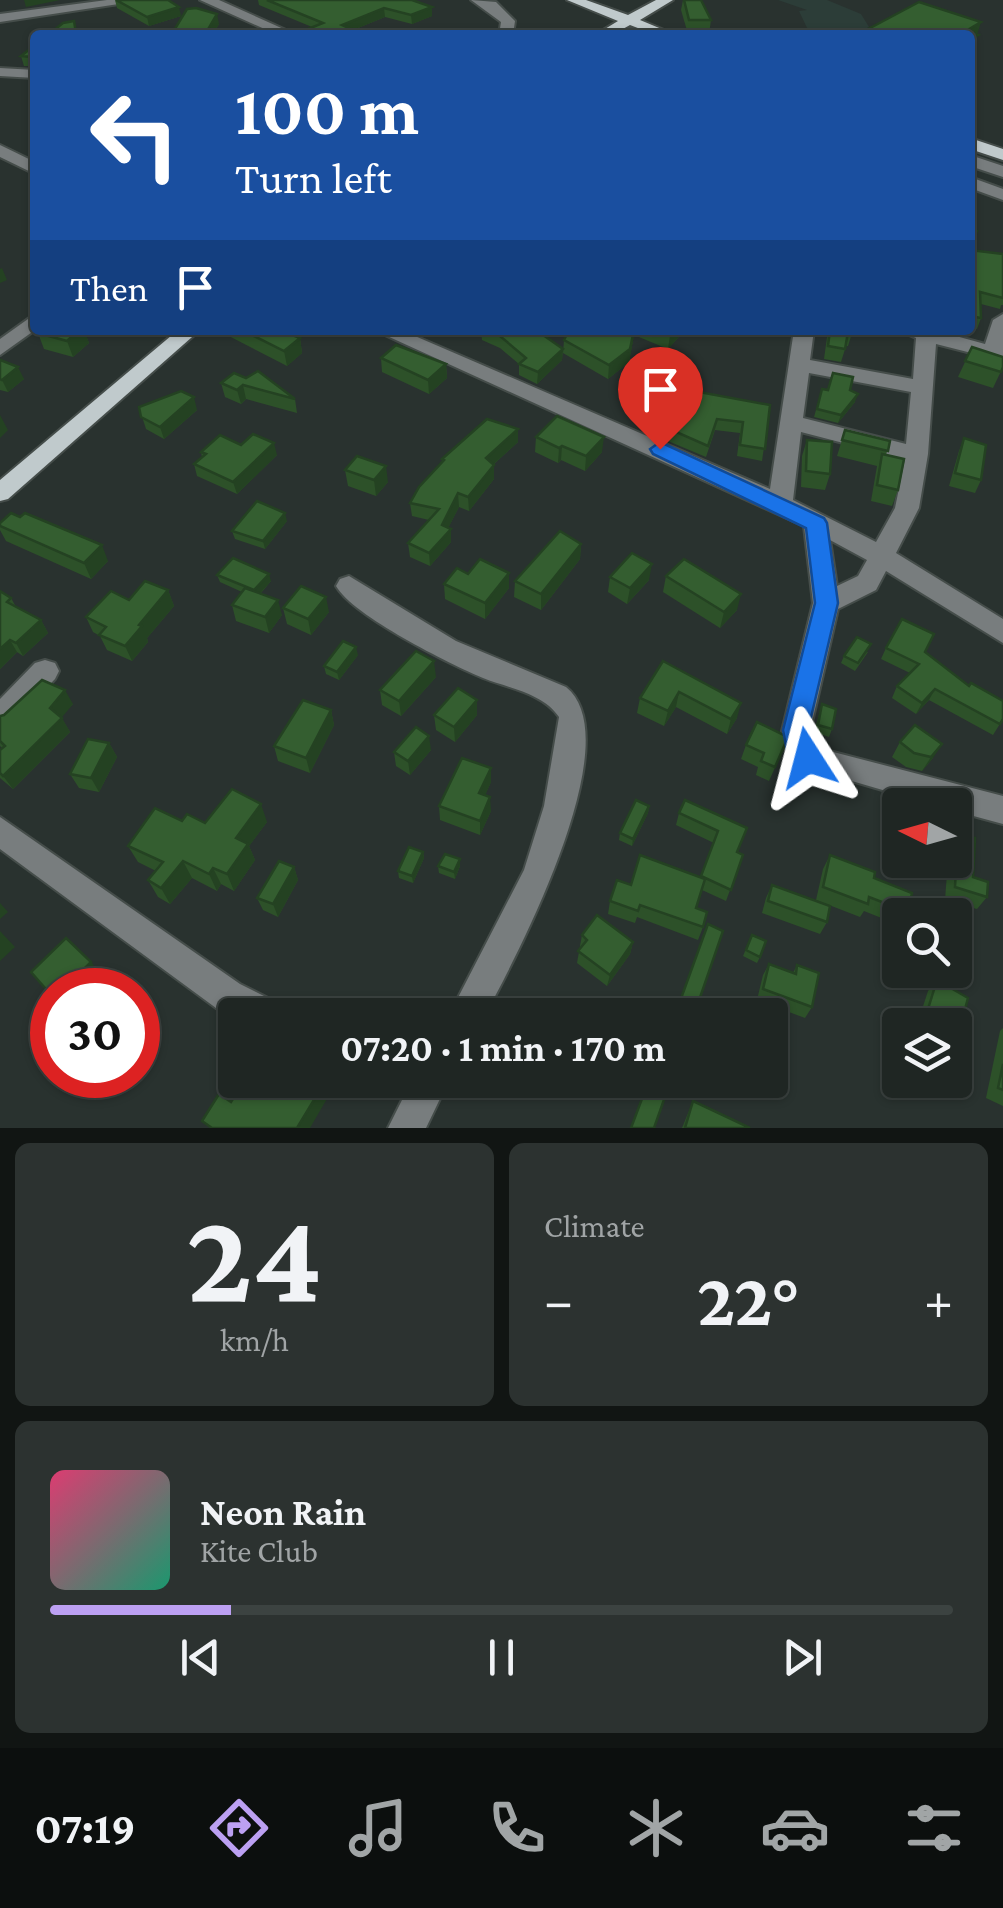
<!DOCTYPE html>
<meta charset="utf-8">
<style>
body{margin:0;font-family:"Crimson Pro",serif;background:#2c3230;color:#f1f3f6;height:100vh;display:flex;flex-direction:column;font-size:38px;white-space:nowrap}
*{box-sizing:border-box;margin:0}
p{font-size:32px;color:#a1a5a6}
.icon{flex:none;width:55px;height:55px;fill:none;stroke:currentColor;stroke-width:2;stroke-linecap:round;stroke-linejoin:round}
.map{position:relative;height:1128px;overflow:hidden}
.details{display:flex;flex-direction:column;gap:15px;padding:15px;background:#111513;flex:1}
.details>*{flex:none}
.top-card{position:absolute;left:30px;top:30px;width:945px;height:305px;border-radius:10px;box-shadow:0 2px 8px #0004,0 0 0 2px #3c4341;background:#1a4fa0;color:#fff;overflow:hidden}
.needle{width:65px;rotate:275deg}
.fabs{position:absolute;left:882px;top:788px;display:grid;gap:20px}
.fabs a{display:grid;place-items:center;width:90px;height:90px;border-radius:10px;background:#1f2623;box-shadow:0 2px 8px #0004,0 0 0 2px #3c4341;font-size:50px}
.speed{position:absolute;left:30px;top:968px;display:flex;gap:20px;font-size:50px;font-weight:700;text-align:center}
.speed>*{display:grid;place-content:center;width:130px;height:130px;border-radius:50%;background:#1f2623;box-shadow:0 2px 8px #0004,0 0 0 2px #3c4341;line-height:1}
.speed .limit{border:15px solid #d22;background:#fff;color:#111}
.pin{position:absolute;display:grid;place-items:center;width:85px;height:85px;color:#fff;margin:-102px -42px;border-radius:50% 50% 50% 0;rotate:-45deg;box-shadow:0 0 10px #0007}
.pin .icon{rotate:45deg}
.me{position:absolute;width:110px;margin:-55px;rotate:351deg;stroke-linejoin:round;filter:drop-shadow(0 0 8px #0008)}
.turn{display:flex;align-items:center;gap:35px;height:210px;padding:0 40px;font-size:45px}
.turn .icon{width:130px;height:130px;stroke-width:2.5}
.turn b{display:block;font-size:70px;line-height:85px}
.then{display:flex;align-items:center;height:95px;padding:0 40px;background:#0003;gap:20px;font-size:38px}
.big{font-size:75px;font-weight:700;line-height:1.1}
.details .card{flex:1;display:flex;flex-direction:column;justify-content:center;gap:15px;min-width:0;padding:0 35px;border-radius:15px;background:#2c3230}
.details .dial{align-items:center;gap:0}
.dial b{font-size:130px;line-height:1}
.song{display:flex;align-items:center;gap:30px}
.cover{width:120px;height:120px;border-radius:15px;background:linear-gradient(135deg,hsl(340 70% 55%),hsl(160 70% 35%))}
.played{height:10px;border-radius:5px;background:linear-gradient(90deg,#bca0f2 20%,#3c4341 20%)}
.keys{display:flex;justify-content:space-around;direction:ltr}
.heat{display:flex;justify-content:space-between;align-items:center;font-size:55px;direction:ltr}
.details .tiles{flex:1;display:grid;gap:15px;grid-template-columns:1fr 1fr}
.card:last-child{grid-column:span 2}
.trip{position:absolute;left:218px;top:998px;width:570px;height:100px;border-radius:10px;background:#1f2623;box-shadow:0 2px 8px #0004,0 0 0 2px #3c4341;font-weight:700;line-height:100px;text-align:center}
.tabs{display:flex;height:160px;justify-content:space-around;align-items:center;background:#0c0f0e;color:#a1a5a6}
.tabs .icon{width:70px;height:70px}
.tabs .on{color:#bca0f2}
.tabs b{font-size:45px;color:#f1f3f6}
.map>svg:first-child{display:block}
</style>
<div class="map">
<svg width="1003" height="1128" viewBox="0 0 1003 1128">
<rect width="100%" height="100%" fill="#29322f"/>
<path fill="#2c3d38" d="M778,0H827L861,14L869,27L856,35H816L819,32H809L799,11L807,10Z"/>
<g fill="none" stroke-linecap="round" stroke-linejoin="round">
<g stroke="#454d4a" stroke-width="4">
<g id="minor">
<path d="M107,0H145L0,22V14Z"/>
<path d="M200,0H219L297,35H278Z"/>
<path d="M471,0L496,2L515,21L513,35H499L501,22Z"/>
<path d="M0,68L35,70V78L0,76Z"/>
<path d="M0,145L35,162V174L0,157Z"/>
<path d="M970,155L1003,166V177L970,166Z"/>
<path d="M970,177L1003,189V200L970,188Z"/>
<path d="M35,314V330L0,355V339Z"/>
<path d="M1003,314V361L936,344L928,454L919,508L896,553L1003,619V643L886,571L876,590L838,609L810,731L814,747L1003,796V824L955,811V805H934L790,763L782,731L813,603L804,526L374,330H401L770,489L794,330H814L810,360L913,379L916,338L898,330H934L985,344L993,320ZM809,373L911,392L906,444L803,418ZM801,432L905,459L895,508L876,542L793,500ZM830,540L867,560L858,576L837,586Z"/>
<path d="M349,576L456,641L566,687C631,739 517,956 485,1015H449L524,870L544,806L559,717C543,693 508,688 483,678C450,664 353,616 336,586L340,579Z"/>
<path d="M45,660L55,663L59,671L55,679L10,726L0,730V699L35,663Z"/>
<path d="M0,817L240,984L278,1003L283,1015L235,1018L216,1008L0,849Z"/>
<path d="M412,1080H449L426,1128H388Z"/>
</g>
</g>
<g stroke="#454d4a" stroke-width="4">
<g id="major">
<path d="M567,0H586L628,15L656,0H673L640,20L676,35H656L630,25L612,35H595L618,21Z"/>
<path d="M970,138L1003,149V160L970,149Z"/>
<path d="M178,330H200L8,499L0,501V480Z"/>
</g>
</g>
<use href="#minor" fill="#787d7e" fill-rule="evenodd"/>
<use href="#major" fill="#c0cacc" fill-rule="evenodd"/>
</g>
<g fill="#2d5129">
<path d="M115,0L181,16L149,26L117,8Z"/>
<path d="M258,0H412L432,7V16L412,24L385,17L353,30L312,27L259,5Z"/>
<path d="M683,0H701L711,20L709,34H688L681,10Z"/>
<path d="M219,24L212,35H174L173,32Z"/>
<path d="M35,45V66H24L21,56Z"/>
<path d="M970,250L1003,254V305H1001L1000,309L981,304V318L977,329L970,328Z"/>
<path d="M41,330H84L89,343L73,357L44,349L38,333Z"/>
<path d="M224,330H280L300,338L302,353L287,366L225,334Z"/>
<path d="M481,330H536L563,349L562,360L537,384L519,375V364L500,348L482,340Z"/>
<path d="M569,330H685L668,349L634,335L629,362L608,379L563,353L564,340Z"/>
<path d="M828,330H853L848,346H846L841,362L824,359Z"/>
<path d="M972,347L1003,367L993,388L958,377Z"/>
<path d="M381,358L446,364L447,378L429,394L382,372Z"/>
<path d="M0,360L24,379L8,392L0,390Z"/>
<path d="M687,376L684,389L770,405L762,461L737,456L740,433L715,430L706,457L656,436L659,407L635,394L637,383Z"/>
<path d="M246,378L295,399L297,413L246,399L241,404L225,397L221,383Z"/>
<path d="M822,389L850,390L855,402L838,423L814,417Z"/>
<path d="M139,407L197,410L164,439L146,429Z"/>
<path d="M518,429V442L493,465L494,479L469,511L459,507L448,528L451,542L430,566L410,557L408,543L429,520L412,516L410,503L442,462V459Z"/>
<path d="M845,430L890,441L886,455L898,490L892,506L871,501L877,466L837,456Z"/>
<path d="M536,437L602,452L585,471L561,460L558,463L535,452Z"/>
<path d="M964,438L981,480L975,493L949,486L959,451Z"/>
<path d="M807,440L830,474L825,490L801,487L802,456Z"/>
<path d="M241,445L277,455L237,494L197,476L194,464L202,457L201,452Z"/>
<path d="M345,470L388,482L376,496L348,486Z"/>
<path d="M287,521L265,549L235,539L232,531Z"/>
<path d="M0,523L108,561L91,579L6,541L0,530Z"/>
<path d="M581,544L580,559L541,610L514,597L515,581Z"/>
<path d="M468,574L509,588L485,619L445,599L444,584Z"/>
<path d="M217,575L271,581L261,593L282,615L269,633L236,621L232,605L242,592L220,582Z"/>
<path d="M666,576L737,610L720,628L663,592Z"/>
<path d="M610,577L649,580L627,604L608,592Z"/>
<path d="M168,590L174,606L147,638L148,642L132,661L107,650L100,636L93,632L86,617L129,600Z"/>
<path d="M0,591L11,598L16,607L41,620L48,633L23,656L17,652L0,669Z"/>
<path d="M283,608L329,612L311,635L287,624Z"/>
<path d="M886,648L925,652L1003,719L993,735L929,700L916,714L892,698L897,686L910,673L881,659Z"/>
<path d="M868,652L855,671L841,663L844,656Z"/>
<path d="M358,655L339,680L326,674L324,666Z"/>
<path d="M663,661L737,718L727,734L676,707L664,726L637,713L640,698Z"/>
<path d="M436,677L401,716L382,705L380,690Z"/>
<path d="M73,704L61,717L70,732L13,789L0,778V750L2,748L0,746V716Z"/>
<path d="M822,704L832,729L829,737L814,732Z"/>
<path d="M331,710L334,725L310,773L278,761L274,746Z"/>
<path d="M434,715H477L455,742L436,730Z"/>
<path d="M900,742L933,758L922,771L906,767L892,757Z"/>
<path d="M109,743L117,757L99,792L79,788L70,774Z"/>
<path d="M746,745L782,752L769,781L756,775L758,767L741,759Z"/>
<path d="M431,750L410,775L396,766L394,752Z"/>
<path d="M491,782L485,795L491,811L480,835L440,820L439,806Z"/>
<path d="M649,806L648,813L632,846L619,840L620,833Z"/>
<path d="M679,813L747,828L737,852L743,855L726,901L702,890L696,908L703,927L698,940L637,917L635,923L608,914L610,901L631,885L700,877L714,843L676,825Z"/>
<path d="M182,821L205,823L267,822L249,846L255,860L234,891L221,884L217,891L192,878L170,904L158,897L148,880L156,871L138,862L128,846Z"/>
<path d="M958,833L973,877L987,897L977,909L945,900L948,860H955V837Z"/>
<path d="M423,852L424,858L413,883L399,878L398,871Z"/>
<path d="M830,855L874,878L908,912L906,915H900L899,925L864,911L860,917L816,900L823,869Z"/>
<path d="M438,866H460L455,879L439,873Z"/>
<path d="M294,867L298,880L278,917L263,910L257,898Z"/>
<path d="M772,885L827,922L820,934L762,913L766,898Z"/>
<path d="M582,935L633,942L630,954L607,986L577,963Z"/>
<path d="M752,935L760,957L757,963L743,956Z"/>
<path d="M769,964L793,973L797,965L812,1007L805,1018L757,1000L763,975Z"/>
<path d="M937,980L955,1025H917L928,991Z"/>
<path d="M1003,1028V1106L986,1098L1000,1031Z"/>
<path d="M914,1080H941L945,1082L935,1091Z"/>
<path d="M693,1101L750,1128H682Z"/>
</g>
<g fill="#244222">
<path d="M24,0H60L26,7Z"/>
<path d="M179,7L181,16L149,26L147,17Z"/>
<path d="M432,7V16L412,24L411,15Z"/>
<path d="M384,8L385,17L343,34L342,25Z"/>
<path d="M217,14L219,24L212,35H206Z"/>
<path d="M981,22L977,35H978L970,59V35L966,31Z"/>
<path d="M2,268L7,280L0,283V269Z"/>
<path d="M79,330H84L89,343L73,357L67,341Z"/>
<path d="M635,330L629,362L608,379L609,365Z"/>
<path d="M674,330H685L668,349L670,335Z"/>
<path d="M300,338L302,353L287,366L284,351Z"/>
<path d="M563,349L562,360L537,384L538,372Z"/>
<path d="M446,364L447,378L429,394L428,380Z"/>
<path d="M18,367L24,379L8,392L2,380Z"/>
<path d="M687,376L685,387L675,399L677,388Z"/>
<path d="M243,385L246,399L241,404L237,390Z"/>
<path d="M858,394L855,402L838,423L841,415Z"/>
<path d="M194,397L197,410L164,439L160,427Z"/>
<path d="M0,415L8,430L0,438Z"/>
<path d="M518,429V442L486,471V458Z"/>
<path d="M604,437L602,452L585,471L586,456Z"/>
<path d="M274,443L277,455L237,494L233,482Z"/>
<path d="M562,446L561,460L558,463L559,448Z"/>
<path d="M494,465V479L469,511L468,497Z"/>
<path d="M386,466L388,482L376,496L374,480Z"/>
<path d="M458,493L459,507L444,536L451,529V542L430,566L429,553Z"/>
<path d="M285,513L287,521L265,549L263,541Z"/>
<path d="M581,544L580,559L541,610V594Z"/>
<path d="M102,545L108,561L91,579L84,563Z"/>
<path d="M652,564L649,580L627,604L630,588Z"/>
<path d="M509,573V588L485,619V603Z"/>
<path d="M269,574L271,581L256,598L254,590Z"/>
<path d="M168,590L174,606L147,638L148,642L132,661L125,646L139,625Z"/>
<path d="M741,594L737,610L720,628L724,612Z"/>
<path d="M326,597L329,612L311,635L308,619Z"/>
<path d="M278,600L282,615L269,633L265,617Z"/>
<path d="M41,620L48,633L23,656L16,643Z"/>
<path d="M10,640L17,652L0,669V649Z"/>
<path d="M356,647L358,655L339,680L337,672Z"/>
<path d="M434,661L436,677L401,716L399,701Z"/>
<path d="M935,689L929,700L916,714L922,703Z"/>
<path d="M65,690L73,704L58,722L50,708Z"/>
<path d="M679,692L676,707L664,726L668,711Z"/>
<path d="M477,700V715L455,742L454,727Z"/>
<path d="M741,703L737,718L727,734L731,719Z"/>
<path d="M331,710L334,725L310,773L306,758Z"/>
<path d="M62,718L70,732L13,789L3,776Z"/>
<path d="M429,736L431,750L410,775L408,761Z"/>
<path d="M109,743L117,757L99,792L91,778Z"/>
<path d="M942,744L933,758L922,771L931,757Z"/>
<path d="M491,768V782L480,807L479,793Z"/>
<path d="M490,797L491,811L480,835V821Z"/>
<path d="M261,804L267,822L249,846L255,860L234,891L227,874L236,838Z"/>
<path d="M649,806L648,813L632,846L633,839Z"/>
<path d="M423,852L424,858L413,883L412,876Z"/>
<path d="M460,859V866L455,879L454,872Z"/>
<path d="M183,861L192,878L170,904L161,888Z"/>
<path d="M294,867L298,880L278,917L273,904Z"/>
<path d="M213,868L221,884L217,891L209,874Z"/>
<path d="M0,903L8,912L0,919Z"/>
<path d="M0,931L15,947L0,961Z"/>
<path d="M633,942L630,954L607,986L610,975Z"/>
<path d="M91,962L99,972L81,990H63Z"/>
<path d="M323,1085L328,1097L310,1128H297Z"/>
</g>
<g fill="#345e30" stroke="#244222" stroke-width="2.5">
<path d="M116,0H168L179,7L147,17Z"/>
<path d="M267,0H412L432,7L411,15L384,8L342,25L365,35H293L323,23Z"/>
<path d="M684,0H701L711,20H689Z"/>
<path d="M919,2L981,22L966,31L978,35L970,39V35H857Z"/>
<path d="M196,8L217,14L206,33L173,32L187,9Z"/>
<path d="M74,21L76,33L102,35H48L63,23Z"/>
<path d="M35,45V61L32,57L21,56Z"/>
<path d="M970,229L977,231L970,247Z"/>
<path d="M970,250L1003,254V298L980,292L981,318L970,316Z"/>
<path d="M41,330H79L67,341L38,333Z"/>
<path d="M242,330H280L300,338L284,351Z"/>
<path d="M487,330H536L563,349L538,372L519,364L526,358L500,336Z"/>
<path d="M569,330H634L630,349L609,365L564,340Z"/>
<path d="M657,330H674L670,335Z"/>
<path d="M830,330H853L852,333L848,332L845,349L828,346Z"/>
<path d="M396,345L446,364L428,380L381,358Z"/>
<path d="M972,347L1003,357V367L1001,372L965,361Z"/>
<path d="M0,360L18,367L2,380L0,379Z"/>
<path d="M662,363L687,376L677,388L770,405L765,449L740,445L743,422L717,419L708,446L658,424L661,395L637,383Z"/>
<path d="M258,371L295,399L243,385L237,390L221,383L234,373L246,378Z"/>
<path d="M833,373L853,377L850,390L858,394L841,415L817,409L822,389L828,390Z"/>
<path d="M181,391L194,397L160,427L141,417L139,407Z"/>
<path d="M557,416L604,437L586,456L562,446L559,448L536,437Z"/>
<path d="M487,419L518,429L486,458L494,465L468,497L458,493L442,525L451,529L429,553L408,543L439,509L410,503L419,487L444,460L442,459Z"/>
<path d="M845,430L890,441L888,451L842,440Z"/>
<path d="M253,434L274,443L233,482L194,464L206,454L201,452L220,435L241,445Z"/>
<path d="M964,438L986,445L981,480L955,473Z"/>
<path d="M807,440L832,442L830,474L806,471Z"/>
<path d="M882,454L904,459L898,490L877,485Z"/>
<path d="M357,456L386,466L374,480L345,470Z"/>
<path d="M257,501L285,513L263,541L232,531Z"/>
<path d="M11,513L20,517L25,513L102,545L84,563L0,526V523Z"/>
<path d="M560,531L581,544L541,594L515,581Z"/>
<path d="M632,553L652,564L630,588L610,577Z"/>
<path d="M233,558L269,574L254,590L217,575Z"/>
<path d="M480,559L509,573L485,603L444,584L457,568L468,574Z"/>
<path d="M684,559L741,594L724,612L666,576Z"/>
<path d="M145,581L168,590L139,625L142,626L125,646L99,635L106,627L86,617L111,591L129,600Z"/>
<path d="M301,586L326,597L308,619L283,608Z"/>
<path d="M245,588L278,600L265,617L232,605Z"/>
<path d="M0,591L11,598L7,602L41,620L16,643L10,640L0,649Z"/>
<path d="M902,619L934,634L925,652L969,686L971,683L1003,701V719L1000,724L935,689L922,703L897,686L919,664L886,648Z"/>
<path d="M857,637L871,644L858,663L844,656Z"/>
<path d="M343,641L356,647L337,672L324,666Z"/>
<path d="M416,651L434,661L399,701L380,690Z"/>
<path d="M663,661L741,703L731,719L679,692L668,711L640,698Z"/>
<path d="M42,680L65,690L50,708L62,718L3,776L0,773V750L5,746L0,741V716L4,715Z"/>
<path d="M458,688L477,700L454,727L434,715Z"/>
<path d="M303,700L331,710L306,758L274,746Z"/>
<path d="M822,704L836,709L832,729L818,725Z"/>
<path d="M757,722L788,737L775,767L761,761L764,753L746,745Z"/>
<path d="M915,725L942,744L931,757L914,753L900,742Z"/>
<path d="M416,727L429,736L408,761L394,752Z"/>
<path d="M88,739L109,743L91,778L70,774Z"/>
<path d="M462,758L491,768L479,793L490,797L480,821L439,806Z"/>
<path d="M232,789L261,804L236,838L248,844L227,874L213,868L209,874L183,861L161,888L148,880L163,862L128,846L155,808L182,821L187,814L205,823Z"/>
<path d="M636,800L649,806L633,839L620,833Z"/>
<path d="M685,800L747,828L737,852L743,855L731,890L701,876L718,831L679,813Z"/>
<path d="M958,833L975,838L973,877L988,882L987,897L955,887Z"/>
<path d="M409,847L423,852L412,876L398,871Z"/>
<path d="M445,854L460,859L454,872L438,866Z"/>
<path d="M640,855L705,879L696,908L707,912L703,927L640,905L638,911L610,901L617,880L631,885Z"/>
<path d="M830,855L875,872L874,878L912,893L908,912L869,897L868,904L823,887Z"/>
<path d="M279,861L294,867L273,904L257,898Z"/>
<path d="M772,885L830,906L827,922L768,901Z"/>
<path d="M597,915L633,942L610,975L578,951L587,940L582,935Z"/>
<path d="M708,924L723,931L694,1015H675Z"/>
<path d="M752,935L766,941L760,957L746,950Z"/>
<path d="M66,938L91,962L63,990H52V996L31,972Z"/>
<path d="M769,964L796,974L797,965L819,973L812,1007L763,989Z"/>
<path d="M937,980L968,998L955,1046V1025H923Z"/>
<path d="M604,999L638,1015H598Z"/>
<path d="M1003,1064V1090L998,1088Z"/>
<path d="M245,1080H315L323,1085L297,1128H212L202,1121L219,1094L231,1102Z"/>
<path d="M649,1080H671L654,1128H631Z"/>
<path d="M693,1101L750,1128H685Z"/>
</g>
<path fill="#1a73e8" stroke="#114b97" stroke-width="2.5" d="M660,442L824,518L827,523L838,603L808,730L810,743L821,758L817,766L808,770L788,756L783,730L815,603L806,528L653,454L650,449Z"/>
</svg>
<div class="fabs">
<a><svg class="needle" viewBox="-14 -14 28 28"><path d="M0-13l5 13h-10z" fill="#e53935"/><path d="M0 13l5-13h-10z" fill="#a1a5a6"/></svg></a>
<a><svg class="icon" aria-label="search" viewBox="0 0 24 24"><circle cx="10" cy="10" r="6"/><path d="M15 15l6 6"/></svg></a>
<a><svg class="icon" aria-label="layers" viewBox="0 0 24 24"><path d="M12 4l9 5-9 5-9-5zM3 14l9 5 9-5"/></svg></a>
</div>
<div class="speed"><div class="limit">30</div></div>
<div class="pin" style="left:660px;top:449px;background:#d93025"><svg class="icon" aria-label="arrive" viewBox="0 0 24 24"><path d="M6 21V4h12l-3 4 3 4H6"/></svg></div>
<svg class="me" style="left:808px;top:758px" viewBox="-20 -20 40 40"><path d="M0-17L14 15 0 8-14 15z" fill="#1a73e8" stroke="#fff" stroke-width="4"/></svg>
<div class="trip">07:20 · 1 min · 170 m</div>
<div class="top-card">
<div class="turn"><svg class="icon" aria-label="left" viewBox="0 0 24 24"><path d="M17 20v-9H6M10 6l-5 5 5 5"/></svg><div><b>100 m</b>Turn left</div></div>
<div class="then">Then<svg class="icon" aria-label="arrive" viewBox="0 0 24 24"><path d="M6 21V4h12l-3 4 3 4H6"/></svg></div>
</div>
</div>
<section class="details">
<div class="tiles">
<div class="card dial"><b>24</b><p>km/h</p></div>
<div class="card"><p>Climate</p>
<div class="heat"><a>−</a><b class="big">22°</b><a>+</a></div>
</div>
<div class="card">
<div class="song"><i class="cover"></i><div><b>Neon Rain</b><p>Kite Club</p></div></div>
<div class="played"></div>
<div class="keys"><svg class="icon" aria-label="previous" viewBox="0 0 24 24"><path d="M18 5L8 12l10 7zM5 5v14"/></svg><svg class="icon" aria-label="pause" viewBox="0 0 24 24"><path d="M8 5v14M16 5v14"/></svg><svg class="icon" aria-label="next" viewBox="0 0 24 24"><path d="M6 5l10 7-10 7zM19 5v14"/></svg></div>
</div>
</div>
</section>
<nav class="tabs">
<b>07:19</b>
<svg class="icon on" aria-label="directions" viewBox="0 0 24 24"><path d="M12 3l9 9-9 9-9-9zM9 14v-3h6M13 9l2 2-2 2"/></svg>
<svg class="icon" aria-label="music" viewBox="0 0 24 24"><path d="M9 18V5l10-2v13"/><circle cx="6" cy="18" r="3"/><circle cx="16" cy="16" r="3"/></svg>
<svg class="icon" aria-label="phone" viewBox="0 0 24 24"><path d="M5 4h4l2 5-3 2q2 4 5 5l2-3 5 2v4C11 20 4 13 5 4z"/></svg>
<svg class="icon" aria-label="climate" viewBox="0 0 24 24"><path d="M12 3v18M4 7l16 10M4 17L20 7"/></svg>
<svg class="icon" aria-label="car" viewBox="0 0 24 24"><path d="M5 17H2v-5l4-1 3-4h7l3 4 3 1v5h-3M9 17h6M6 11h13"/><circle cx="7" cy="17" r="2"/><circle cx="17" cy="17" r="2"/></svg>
<svg class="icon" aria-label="filters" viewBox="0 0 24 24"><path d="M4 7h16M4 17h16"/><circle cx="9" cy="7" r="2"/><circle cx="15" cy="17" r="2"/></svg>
</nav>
